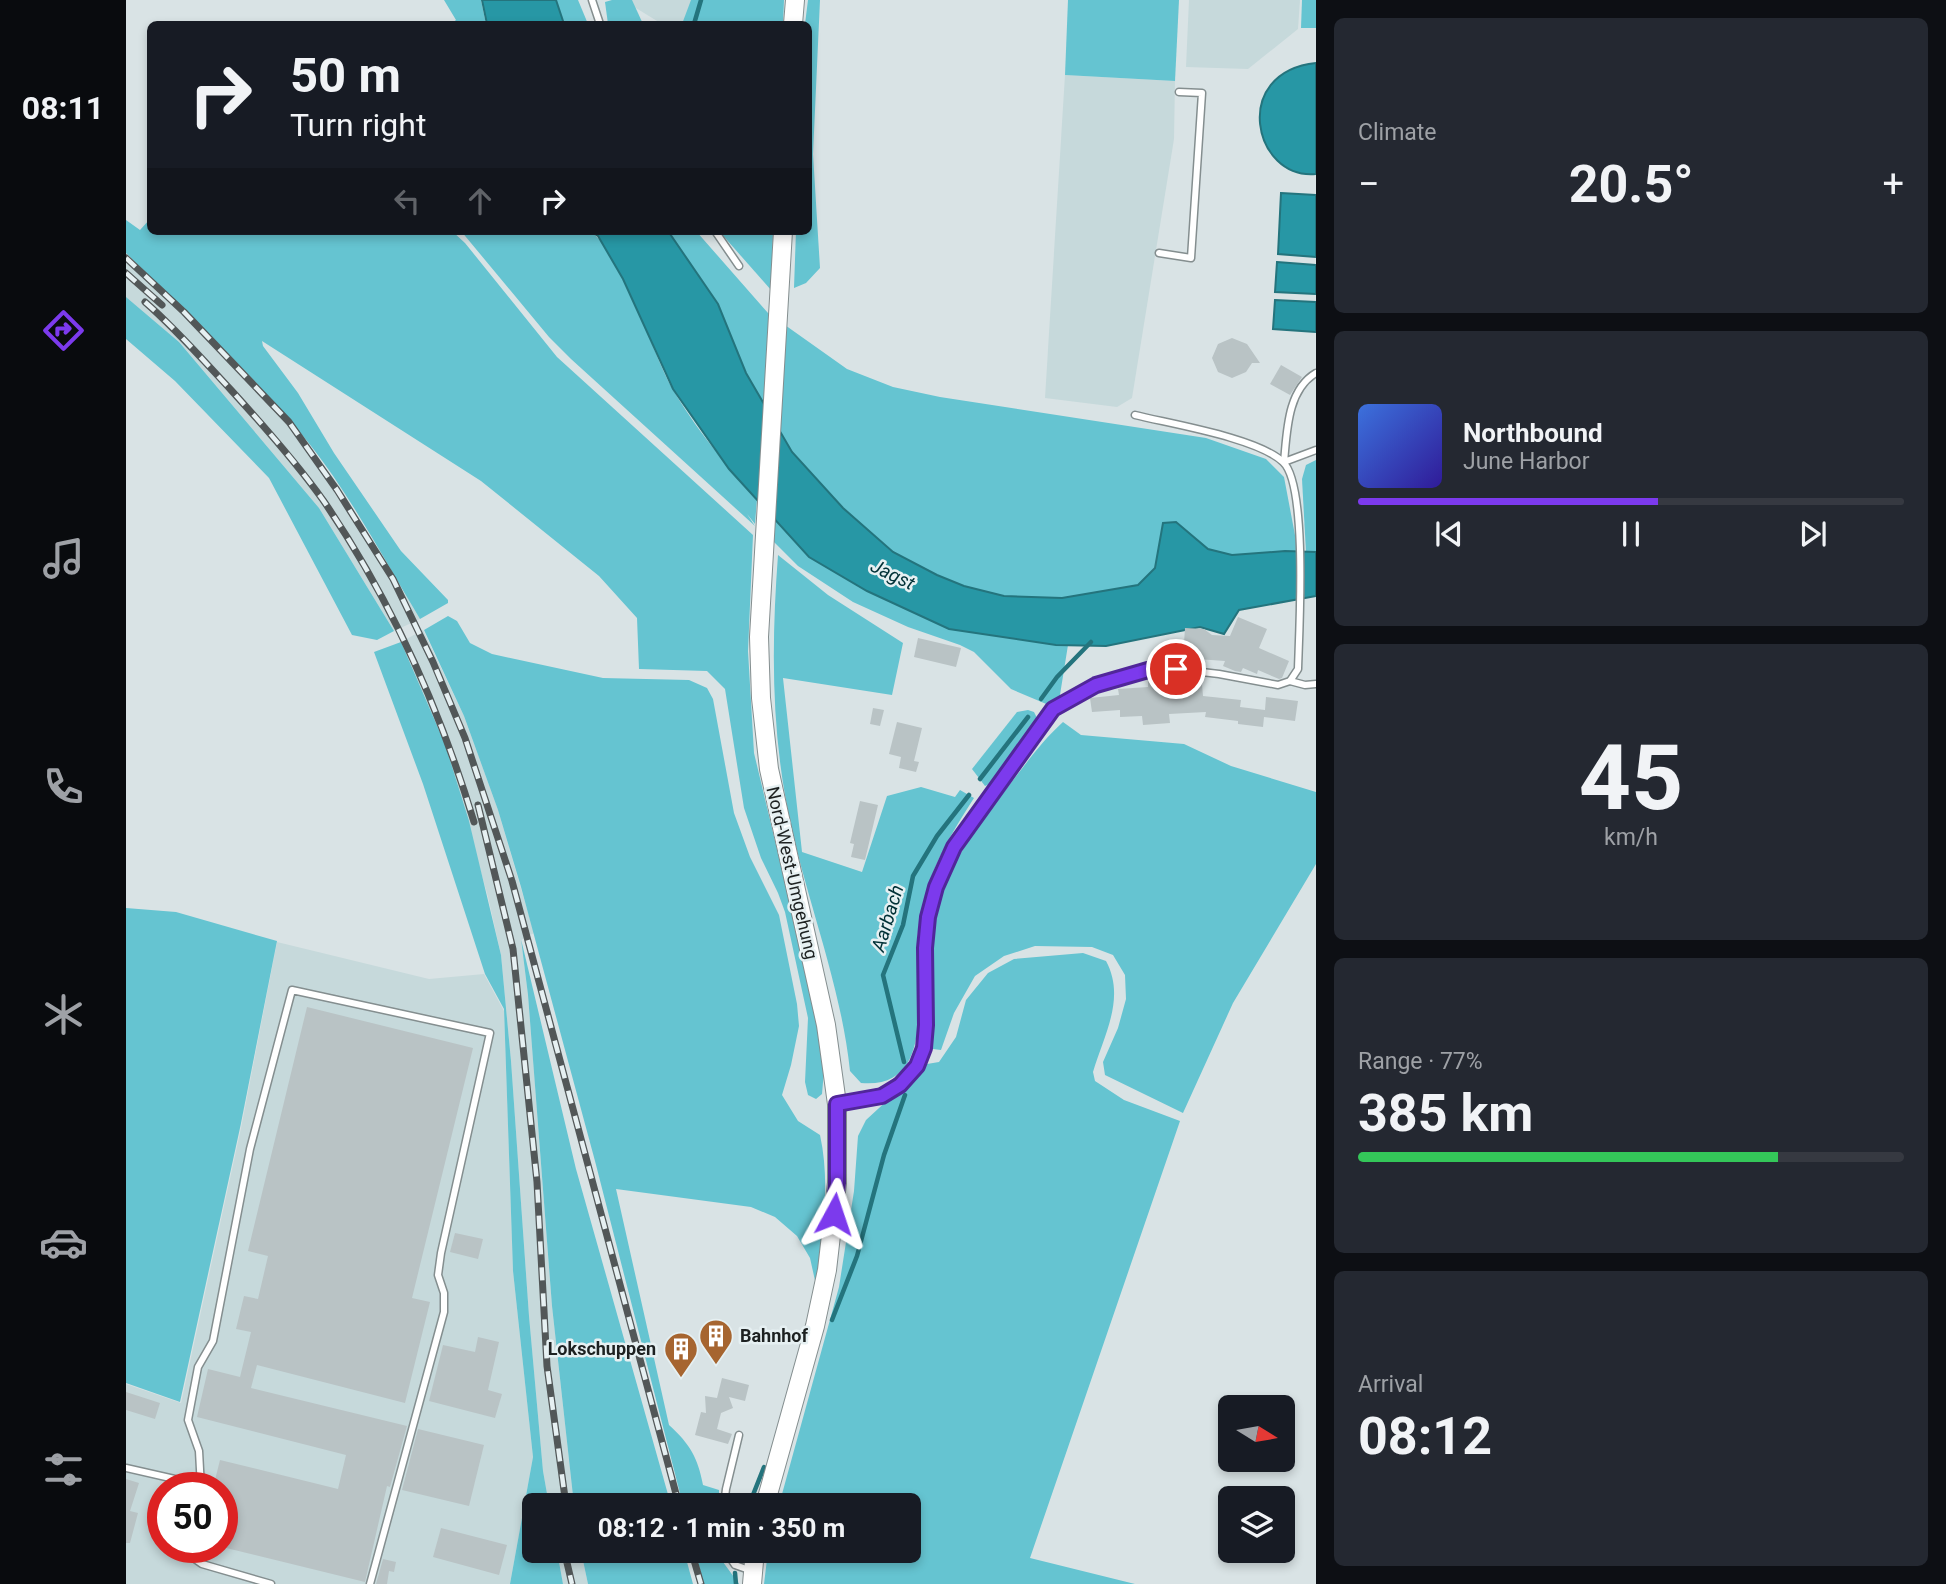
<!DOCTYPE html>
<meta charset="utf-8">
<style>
body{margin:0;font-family:Roboto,sans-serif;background:#242831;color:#f1f3f6;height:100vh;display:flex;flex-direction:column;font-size:26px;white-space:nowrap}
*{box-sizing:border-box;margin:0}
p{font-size:23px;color:#9ea1a6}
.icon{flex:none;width:38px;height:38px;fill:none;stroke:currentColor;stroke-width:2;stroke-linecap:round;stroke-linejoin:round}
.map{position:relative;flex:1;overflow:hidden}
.panel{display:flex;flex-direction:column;gap:18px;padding:18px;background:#0d0f14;width:630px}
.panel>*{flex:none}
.banner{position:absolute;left:21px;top:21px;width:665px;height:214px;border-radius:10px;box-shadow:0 4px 10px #0003;background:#171b24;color:#f1f3f6;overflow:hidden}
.needle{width:46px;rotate:101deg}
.controls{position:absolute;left:1092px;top:1395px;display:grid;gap:14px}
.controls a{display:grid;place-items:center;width:77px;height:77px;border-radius:10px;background:#171b24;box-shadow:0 4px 10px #0003;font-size:35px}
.speed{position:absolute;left:21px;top:1472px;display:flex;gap:14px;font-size:35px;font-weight:700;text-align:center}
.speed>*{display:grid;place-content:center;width:91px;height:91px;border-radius:50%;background:#171b24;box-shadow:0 4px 10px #0003;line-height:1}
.speed .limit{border:10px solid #d22;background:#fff;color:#111}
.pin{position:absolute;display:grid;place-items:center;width:60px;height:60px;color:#fff;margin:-30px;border:4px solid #fff;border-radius:50%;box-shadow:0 2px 7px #0007}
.me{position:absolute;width:77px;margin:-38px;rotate:5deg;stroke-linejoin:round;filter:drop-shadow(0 0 5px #0008)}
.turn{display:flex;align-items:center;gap:24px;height:147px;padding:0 28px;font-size:32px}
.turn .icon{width:91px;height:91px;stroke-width:2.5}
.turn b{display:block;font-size:49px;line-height:60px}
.lanes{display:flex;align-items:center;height:66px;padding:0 28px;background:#0003;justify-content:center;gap:35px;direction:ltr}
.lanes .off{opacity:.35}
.big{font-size:52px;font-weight:700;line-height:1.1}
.panel .widget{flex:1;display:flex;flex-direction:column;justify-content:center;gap:10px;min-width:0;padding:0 24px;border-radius:10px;background:#242831}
.panel .dial{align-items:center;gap:0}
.dial b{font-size:91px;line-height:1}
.song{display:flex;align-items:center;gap:21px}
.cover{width:84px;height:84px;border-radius:10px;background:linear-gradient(135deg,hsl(220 70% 55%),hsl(250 70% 35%))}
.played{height:7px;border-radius:4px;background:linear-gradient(90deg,#7c3aed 55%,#363941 55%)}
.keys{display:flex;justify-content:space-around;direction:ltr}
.heat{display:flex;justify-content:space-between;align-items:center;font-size:38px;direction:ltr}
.charge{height:10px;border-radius:5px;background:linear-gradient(90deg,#34c759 77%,#363941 0)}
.trip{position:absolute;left:396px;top:1493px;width:399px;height:70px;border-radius:10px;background:#171b24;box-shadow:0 4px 10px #0003;font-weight:700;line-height:70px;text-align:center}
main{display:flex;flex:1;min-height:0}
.tabs{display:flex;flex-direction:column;width:126px;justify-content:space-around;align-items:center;background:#090b0e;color:#9ea1a6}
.tabs .icon{width:49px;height:49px}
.tabs .on{color:#7c3aed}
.tabs b{font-size:32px;color:#f1f3f6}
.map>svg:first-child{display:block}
</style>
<main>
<nav class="tabs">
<b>08:11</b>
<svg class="icon on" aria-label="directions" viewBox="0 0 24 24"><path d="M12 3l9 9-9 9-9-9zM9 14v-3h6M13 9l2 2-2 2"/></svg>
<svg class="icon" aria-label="music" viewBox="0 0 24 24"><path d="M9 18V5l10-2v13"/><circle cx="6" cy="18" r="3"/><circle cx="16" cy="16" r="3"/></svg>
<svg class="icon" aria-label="phone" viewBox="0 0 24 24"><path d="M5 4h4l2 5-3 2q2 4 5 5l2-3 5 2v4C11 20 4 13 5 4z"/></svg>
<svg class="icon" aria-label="climate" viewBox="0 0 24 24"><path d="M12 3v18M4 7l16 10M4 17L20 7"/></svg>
<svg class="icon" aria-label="car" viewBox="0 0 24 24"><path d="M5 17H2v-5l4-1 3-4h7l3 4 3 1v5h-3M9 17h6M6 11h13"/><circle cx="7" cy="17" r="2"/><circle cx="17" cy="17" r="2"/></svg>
<svg class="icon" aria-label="filters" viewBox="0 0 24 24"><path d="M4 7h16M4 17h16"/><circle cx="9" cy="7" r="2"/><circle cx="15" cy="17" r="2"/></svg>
</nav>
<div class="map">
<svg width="1190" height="1584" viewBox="0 0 1190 1584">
<rect width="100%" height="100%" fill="#d9e3e5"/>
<g fill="#c6d9db" fill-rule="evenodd">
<path d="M503,0H572L566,24H536L505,5Z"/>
<path d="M1063,0H1174L1172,29L1122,69L1060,67Z"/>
<path d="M939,75L1049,81L1048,139L1006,398L991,407L919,398Z"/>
<path d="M0,253L62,313L166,423L215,489L294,619L268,631L193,508L53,342L0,297Z"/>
<path d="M297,630L338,716L372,810L408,933L395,940L402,995L426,1306L448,1505H423L417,1471L403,1316L385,1061L375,955L362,897L319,744L275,642Z"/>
<path d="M151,942L303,979L358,974L378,1011L387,1271L407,1457L384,1584H0V1384L55,1403L115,1128ZM37,1488H96V1547H37Z"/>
<path d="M431,1551H455L462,1584H437Z"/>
</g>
<g fill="#65c4d1">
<path d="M318,0H355L360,24H325L330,20Z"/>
<path d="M430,0H452L462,24H438Z"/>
<path d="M486,0H506L517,24H482L479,2Z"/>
<path d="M565,0H658L657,24H556Z"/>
<path d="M682,0H694L687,154L694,268L680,283L668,288L670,231H682V24H679Z"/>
<path d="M942,0H1053L1049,81L939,75Z"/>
<path d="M1176,0H1190V28H1175Z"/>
<path d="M24,219V231H326L339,243L431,357L627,535L622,651L628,753L685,991L698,1070L696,1094L690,1099L682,1095L679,1082L682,1018L659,912L652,893L635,858L618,808L599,689L581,671L513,669L511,618L473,576L355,481L136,341L137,346L172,393L208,453L275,551L322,600V603L294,619C254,553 217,480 165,422C114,362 56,308 0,253V220L14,230Z"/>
<path d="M335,231H464C496,254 525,350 546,388C567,425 602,468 631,499L629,524L621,514L629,526L445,359L423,337Z"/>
<path d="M542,231H570L642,313L721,369L767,387L814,397L1080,438L1140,459L1158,477L1172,551L1106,555L1082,549L1049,522L1037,523L1029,568L1012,585L936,598L878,596L838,586L811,575L767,552L717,508L666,452L620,373L592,303Z"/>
<path d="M593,231H647L645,290Z"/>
<path d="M0,297L53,342L193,508L268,631L251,640L226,635L143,478L49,381L0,339Z"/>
<path d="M1190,460V552H1180L1176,479L1180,465Z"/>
<path d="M648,517L683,557L741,591L823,629L942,645L933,701L925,706L885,689L848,652L834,645L782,627L727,602L672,566L647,541Z"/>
<path d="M652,555L702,595L777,643L766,695L657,678L676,852L736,872L761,796L795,787L829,797L834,790L848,798C826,832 804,869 796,909C793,921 791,935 791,947C790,993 810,1090 735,1083L724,1071C714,976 675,888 659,795C645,715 646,636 652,555Z"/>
<path d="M322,616L331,621L344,643L366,654L477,678L563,680L581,688L587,699L608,813L624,857L653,915L671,1004L673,1026L665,1065L656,1095L672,1121L694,1135C705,1185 696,1235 690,1285L684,1258L671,1236L649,1217L625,1207L490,1189L543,1425C564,1444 572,1458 577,1485L593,1490V1505H557L469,1161L395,887L372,810L338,716L298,630Z"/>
<path d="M275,642L319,744L343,821L375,955L385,1061L403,1316L417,1471L423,1505H408V1550L431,1551L437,1584H384L407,1457L387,1271L378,1009L359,974L297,784L248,652Z"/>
<path d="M902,710L908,712L912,720L866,783L859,786L846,769L891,712Z"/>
<path d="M937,722L955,735L1058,744L1105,766L1190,792V864L1107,1003L1057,1113L979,1075L977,1062L992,1028L1000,999L999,975L987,955L966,947L909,946L878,956L849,976L828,1013L815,1050L807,1049C804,1009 803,942 813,904C824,860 855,823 881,788C899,765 915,742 937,722Z"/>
<path d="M0,908L50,912L151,941L114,1128L54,1402L0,1383Z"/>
<path d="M395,939L450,1169L545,1505H448L426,1306L402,995Z"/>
<path d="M957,953L980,961C1000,998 978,1035 967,1072L969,1081L998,1100L1054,1121L904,1558L1009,1584H638L642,1551L782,1550V1505H653L713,1287L728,1191L732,1136L740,1120L765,1097L780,1089L801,1064L813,1062L830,1037L840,1000L862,973L888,959Z"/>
<path d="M455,1551H558L567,1584H462Z"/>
<path d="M569,1551H596L597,1562L613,1584H578Z"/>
</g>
<g fill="#2797a5" stroke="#24747d" stroke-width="2">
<path d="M356,0H430L438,24H361Z"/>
<path d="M1190,63V174C1127,180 1104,72 1190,63Z"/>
<path d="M1155,193L1190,195V257L1152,254Z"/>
<path d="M464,231H542L592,304L620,373L666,452L717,508L767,552L811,575L838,586L878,596L936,598L1012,585L1029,568L1037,523L1050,522L1082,549L1106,555L1159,551L1190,552V596L1113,610L1098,634L1074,627L980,646L930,645L823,629L741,591L683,557L603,469L547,389L497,279L472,236Z"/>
<path d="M1151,262L1190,265V294L1149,292Z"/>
<path d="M1149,300L1190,302V332L1147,329Z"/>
</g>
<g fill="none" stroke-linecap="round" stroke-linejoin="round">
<g stroke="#24747d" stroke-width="4.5">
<path d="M568,24L575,0"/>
<path d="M915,699L931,677L965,642"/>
<path d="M854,779L902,717"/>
<path d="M778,1062L757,975L777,925L787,876L811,836L843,795"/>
<path d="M706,1320L731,1256L758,1155L779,1095"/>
<path d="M623,1505L638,1467"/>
<path d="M609,1573L610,1584"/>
</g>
</g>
<g fill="#b9c3c5">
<path d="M1106,338L1121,344L1134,363H1126L1120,372L1106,378L1092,372L1086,358L1092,344Z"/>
<path d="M1155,365L1176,377L1164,395L1144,384Z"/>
<path d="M1112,617L1141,629L1133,648L1163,661L1156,678L1153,679L1132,670L1131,674L1117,668L1115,672L1109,671L1097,666L1099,661L1057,658L1059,628L1078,629L1086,635L1104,636Z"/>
<path d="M792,638L835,648L830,667L788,657Z"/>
<path d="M1046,677V685L1076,684L1077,696L1115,700L1114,707L1139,710L1140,697L1172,701L1169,721L1138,717L1137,727L1112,724V721L1079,717L1080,712L1043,714L1044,723L1017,725L1016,716L994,717V710L966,712L964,698L993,695L992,689L1022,687V678Z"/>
<path d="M747,708L758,710L754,726L744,724Z"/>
<path d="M771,722L796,728L788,761L793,762L790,772L773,768L775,757L763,754Z"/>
<path d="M734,801L752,805L739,860L725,857L728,844L724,843Z"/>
<path d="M181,1007L347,1048L286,1298L304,1302L279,1403L131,1365L125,1388L281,1426L264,1487L261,1486L239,1582L96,1547V1488H87L94,1460L212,1489L220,1455L71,1417L82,1369L114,1377L125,1332L110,1329L118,1296L132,1299L142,1256L122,1251Z"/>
<path d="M329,1233L357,1239L352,1259L324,1252Z"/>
<path d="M352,1337L373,1342L362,1390L376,1394L369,1418L303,1401L317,1345L349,1352Z"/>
<path d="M596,1378L623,1385L619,1401L603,1397L607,1408L595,1413L591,1429L606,1434L602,1444L569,1435L575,1412L580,1413L579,1396L591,1398Z"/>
<path d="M0,1392L34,1403L29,1419L0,1410Z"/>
<path d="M292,1429L358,1445L343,1506L276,1490Z"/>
<path d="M0,1479L13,1483L4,1511L12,1513L4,1543H0Z"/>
<path d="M315,1528L381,1545L373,1575L307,1557Z"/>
<path d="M257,1559L270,1562L268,1572L263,1571L261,1584H250Z"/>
</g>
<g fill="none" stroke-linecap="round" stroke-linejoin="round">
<g stroke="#848e8f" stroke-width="9">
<g id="service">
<path d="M466,0L474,24"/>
<path d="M589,231L613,266"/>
<path d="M1033,253L1065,258L1076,93L1053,92"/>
<path d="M1190,373C1161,390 1161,432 1158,462L1190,450"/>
<path d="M1164,681L1179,685L1190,684"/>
<path d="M791,1066L798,1048L800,1025L799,949L802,917L810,887L828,847L927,709L970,685L1022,670L1050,669L1093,674L1152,685L1164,681L1172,669C1173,632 1182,485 1157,462C1132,438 1045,424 1009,415"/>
<path d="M0,1468L75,1485"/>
<path d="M75,1488L73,1451L62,1420L72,1367L87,1341L124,1149L166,990L364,1033L315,1253L312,1275L318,1293V1312L244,1584"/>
<path d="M598,1505L600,1489L613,1435"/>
<path d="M63,1547L66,1557L76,1564L145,1584"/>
<path d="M599,1550L609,1565L626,1571"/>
</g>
</g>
<g stroke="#848e8f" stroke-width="15">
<path id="minor" d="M711,1104C753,1097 761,1099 791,1066"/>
</g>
<g stroke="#848e8f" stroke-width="20">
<g id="secondary">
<path d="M667,24L669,0"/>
<path d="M639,1505L689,1326L701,1270L711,1183V1104L700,1025L643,769L635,698L633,637L657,231"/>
<path d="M626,1584L629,1550"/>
</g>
</g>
<use href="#service" stroke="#fff" stroke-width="6"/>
<use href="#minor" stroke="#fff" stroke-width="12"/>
<use href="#secondary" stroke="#fff" stroke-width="18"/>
<g stroke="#525758" stroke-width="7">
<g id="rail">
<path d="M0,258L58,312L163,422L211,490L267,579L307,662L339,738L386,881L553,1505"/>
<path d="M0,273L36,305"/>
<path d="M19,302C50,329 77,360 105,390C137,425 169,461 197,500C264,598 314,709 348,822"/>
<path d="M352,805L387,949L411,1182L421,1366L440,1505"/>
<path d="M438,1550L446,1584"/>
<path d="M565,1550L575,1584"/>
</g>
</g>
<use href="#rail" stroke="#e6f0f2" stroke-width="4.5" stroke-dasharray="13" stroke-linecap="butt"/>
</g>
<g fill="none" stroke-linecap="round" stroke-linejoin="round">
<g stroke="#51269a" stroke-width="18">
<path id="route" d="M708,1214L711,1183V1104L756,1096L774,1085L791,1066L798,1048L800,1025L799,948L802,917L810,887L828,847L927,709L970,685L1022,670L1050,669"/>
</g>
<use href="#route" stroke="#7c3aed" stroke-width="12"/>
</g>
<defs>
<g id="building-pin" transform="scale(1.75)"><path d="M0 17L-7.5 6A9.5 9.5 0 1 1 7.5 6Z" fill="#a66530" stroke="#e6f0f2"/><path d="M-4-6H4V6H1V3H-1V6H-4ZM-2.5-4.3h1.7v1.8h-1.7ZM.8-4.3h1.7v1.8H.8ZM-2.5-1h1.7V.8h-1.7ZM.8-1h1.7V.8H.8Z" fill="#fff"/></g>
</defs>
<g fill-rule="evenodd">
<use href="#building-pin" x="590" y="1336"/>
<use href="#building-pin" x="555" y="1349"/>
</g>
<g text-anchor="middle" stroke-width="5" stroke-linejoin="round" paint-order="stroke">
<g font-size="18" fill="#1d2121" stroke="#e6f0f2">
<text transform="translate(666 873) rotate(77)" y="6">Nord-West-Umgehung</text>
</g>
<g font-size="18" font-weight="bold" fill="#1d2121" stroke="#e6f0f2" text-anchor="start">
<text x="614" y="1342">Bahnhof</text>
<text x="530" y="1355" text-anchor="end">Lokschuppen</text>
</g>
<g font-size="19" font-style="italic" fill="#003137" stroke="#e6f0f2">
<text transform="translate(767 574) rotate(26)" y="7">Jagst</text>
<text transform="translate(761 918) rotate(-73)" y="7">Aarbach</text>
</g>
</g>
</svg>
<div class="controls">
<a><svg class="needle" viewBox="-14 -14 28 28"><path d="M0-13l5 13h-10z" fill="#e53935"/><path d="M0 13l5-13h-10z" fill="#9ea1a6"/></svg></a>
<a><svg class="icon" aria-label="layers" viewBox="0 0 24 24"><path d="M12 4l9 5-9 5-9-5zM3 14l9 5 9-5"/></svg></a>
</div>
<div class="speed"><div class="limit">50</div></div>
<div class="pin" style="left:1050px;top:669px;background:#d93025"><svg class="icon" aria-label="arrive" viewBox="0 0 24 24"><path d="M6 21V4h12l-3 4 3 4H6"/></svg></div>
<svg class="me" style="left:708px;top:1214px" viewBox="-20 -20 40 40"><path d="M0-17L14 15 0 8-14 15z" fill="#7c3aed" stroke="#fff" stroke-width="4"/></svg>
<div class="trip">08:12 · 1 min · 350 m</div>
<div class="banner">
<div class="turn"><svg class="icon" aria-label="right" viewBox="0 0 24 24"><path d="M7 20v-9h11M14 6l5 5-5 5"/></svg><div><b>50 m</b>Turn right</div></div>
<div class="lanes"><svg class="icon off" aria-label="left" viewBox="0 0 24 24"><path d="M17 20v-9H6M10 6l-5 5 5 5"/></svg><svg class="icon off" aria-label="ahead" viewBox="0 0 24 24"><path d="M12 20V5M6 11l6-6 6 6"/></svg><svg class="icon" aria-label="right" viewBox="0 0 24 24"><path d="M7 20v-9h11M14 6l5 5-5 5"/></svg></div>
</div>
</div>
<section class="panel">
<div class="widget"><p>Climate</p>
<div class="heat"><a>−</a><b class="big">20.5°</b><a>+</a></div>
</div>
<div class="widget">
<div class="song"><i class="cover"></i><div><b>Northbound</b><p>June Harbor</p></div></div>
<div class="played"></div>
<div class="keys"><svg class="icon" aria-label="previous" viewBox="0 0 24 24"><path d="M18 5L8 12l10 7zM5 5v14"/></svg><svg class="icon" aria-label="pause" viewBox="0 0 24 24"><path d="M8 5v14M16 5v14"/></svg><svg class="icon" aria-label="next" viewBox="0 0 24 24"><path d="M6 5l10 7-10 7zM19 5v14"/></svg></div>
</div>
<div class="widget dial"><b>45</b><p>km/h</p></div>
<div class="widget"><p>Range · 77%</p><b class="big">385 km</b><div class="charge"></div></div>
<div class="widget"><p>Arrival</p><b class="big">08:12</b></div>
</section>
</main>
